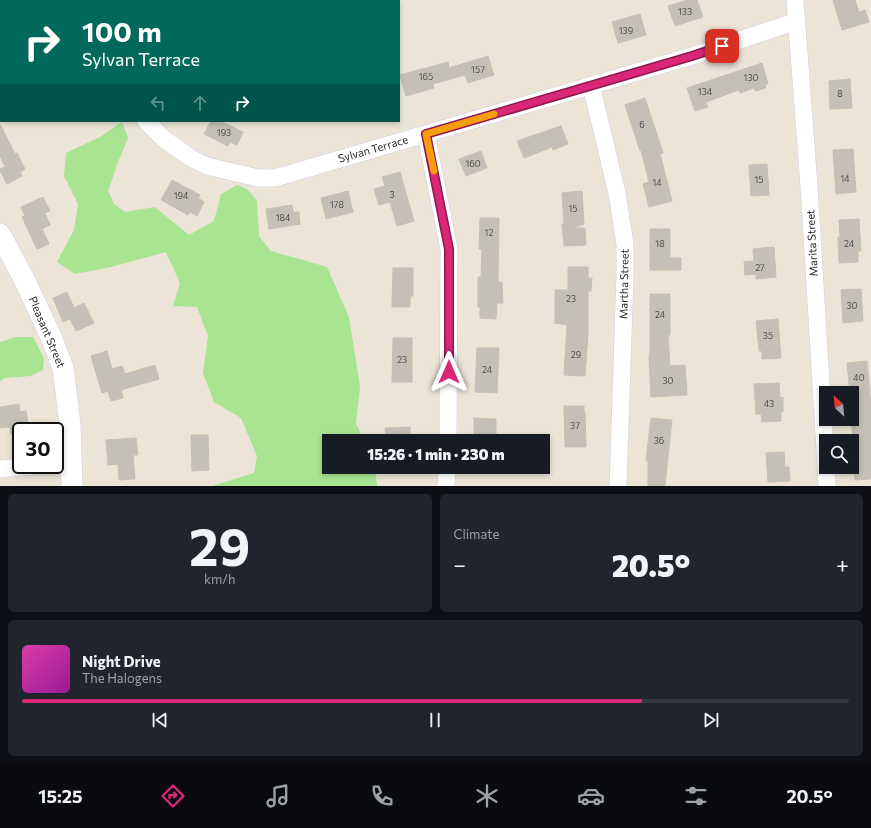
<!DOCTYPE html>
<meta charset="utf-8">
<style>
body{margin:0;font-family:Commissioner,sans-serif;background:#20242c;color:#f1f3f6;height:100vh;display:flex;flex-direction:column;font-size:15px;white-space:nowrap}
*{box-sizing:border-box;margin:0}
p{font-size:13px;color:#9ea1a6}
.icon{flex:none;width:22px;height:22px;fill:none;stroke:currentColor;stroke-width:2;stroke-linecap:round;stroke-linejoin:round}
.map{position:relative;height:486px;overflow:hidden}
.sheet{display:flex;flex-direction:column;gap:8px;padding:8px;background:#0d0f14;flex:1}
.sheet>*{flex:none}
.top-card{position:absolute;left:0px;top:0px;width:400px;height:122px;box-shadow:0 2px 6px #0003;background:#00695c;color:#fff;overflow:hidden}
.needle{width:26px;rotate:334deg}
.controls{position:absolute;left:819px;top:386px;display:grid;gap:8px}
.controls a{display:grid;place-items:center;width:40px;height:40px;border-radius:0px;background:#171b24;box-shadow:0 2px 6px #0003;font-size:20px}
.speed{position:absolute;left:12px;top:422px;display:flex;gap:8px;font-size:20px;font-weight:700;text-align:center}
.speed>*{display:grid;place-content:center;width:52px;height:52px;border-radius:50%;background:#171b24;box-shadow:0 2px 6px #0003;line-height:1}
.speed .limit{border:2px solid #111;border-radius:6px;background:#fff;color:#111}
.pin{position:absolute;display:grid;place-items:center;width:34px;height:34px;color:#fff;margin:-17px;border-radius:8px;box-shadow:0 2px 6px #0006}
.me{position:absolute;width:44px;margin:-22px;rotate:0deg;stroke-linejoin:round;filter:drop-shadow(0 0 3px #0008)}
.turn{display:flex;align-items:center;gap:14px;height:84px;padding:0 16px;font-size:18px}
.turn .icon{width:52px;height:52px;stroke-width:2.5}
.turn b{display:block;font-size:28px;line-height:34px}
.lanes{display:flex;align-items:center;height:38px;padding:0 16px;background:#0003;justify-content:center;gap:20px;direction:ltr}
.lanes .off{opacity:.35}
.big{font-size:30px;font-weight:800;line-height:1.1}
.sheet .widget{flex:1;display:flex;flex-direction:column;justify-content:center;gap:6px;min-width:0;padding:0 14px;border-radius:6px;background:#20242c}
.sheet .dial{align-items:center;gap:0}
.dial b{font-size:52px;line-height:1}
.song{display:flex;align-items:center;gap:12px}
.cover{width:48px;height:48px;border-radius:6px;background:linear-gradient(135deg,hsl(320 70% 55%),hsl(300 70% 35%))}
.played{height:4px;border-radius:2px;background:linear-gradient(90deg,#db2777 75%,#363941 75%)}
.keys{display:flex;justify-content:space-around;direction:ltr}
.heat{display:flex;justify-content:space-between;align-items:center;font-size:22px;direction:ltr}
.sheet .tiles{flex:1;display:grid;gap:8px;grid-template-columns:1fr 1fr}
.widget:last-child{grid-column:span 2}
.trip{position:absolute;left:322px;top:434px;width:228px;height:40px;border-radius:0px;background:#171b24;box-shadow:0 2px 6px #0003;font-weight:800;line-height:40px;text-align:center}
.tab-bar{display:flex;height:64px;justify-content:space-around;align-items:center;background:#090b0e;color:#9ea1a6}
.tab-bar .icon{width:28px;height:28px}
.tab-bar .selected{color:#db2777}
.tab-bar b{font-size:18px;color:#f1f3f6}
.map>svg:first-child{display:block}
</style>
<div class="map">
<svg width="871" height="486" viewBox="0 0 871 486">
<rect width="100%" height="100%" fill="#ebe4d7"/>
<g fill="#a8e491">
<path d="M122,122L128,138L118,162L108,191L114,204L125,212L155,207L189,235L214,221L221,194L237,185L247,189L257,201L259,236L271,251L327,267L349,317L360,387L356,423L364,441H329V467H375L377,486H212L254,473L257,456L241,418L214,402L203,373L208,336L197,307L173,306L180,283L166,252L111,267L75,274L57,262L74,230L78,204L64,176L66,153L100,137Z"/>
<path d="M16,337H33L44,358L43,370L30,376L5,378L0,381V342Z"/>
</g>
<g fill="#c5c0b7" stroke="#c5c0b1">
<path d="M687,0H697L703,17L675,26L668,6Z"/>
<path d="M833,0H855L859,12L865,10L869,22L842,30Z"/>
<path d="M640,14L646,35L618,43L612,22Z"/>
<path d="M488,56L494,75L468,83L465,75L433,84L434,88L406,96L400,75L448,62L449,68Z"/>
<path d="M762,63L768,84H765L766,88L755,91L754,88L740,93L739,90L706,102L708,107L695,111L687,88Z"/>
<path d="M850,79L852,108L830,109L829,81Z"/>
<path d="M645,98L663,153L660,154L672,201L649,207L643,184L649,182L641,150L640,151L625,105Z"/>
<path d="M211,121H220L243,132L237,145L230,142L228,146L204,134Z"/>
<path d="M0,124L15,154L17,153L25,169L20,172L22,176L7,184L0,171V169L5,167L0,156Z"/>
<path d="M561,126L568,144L553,150L552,147L524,158L517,141Z"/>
<path d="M853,149L856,192L836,194L833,150Z"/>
<path d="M481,151L487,168L466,176L459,159Z"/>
<path d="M767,164L769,195L751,196L749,165Z"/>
<path d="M400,172L414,221L397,226L390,202L379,205L374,189L385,186L382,177Z"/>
<path d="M172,180L200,195L198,198L204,202L197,216L190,212L188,215L161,200Z"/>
<path d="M348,191L353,212L326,219L321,198Z"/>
<path d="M582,191L584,224L574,227V228H585L586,245L564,246L562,224H564L562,193Z"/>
<path d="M43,197L50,211L45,213L50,225L42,229L49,244L37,249L22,217L25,216L21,207Z"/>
<path d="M292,205L293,212H299L300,224L269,229L266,209Z"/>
<path d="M480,218H499L498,282H502L503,303H497L496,319L480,318V307H478V277H481L482,249H479Z"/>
<path d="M859,219L861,251H858V262L839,263L838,237H840L839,220Z"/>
<path d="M650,229H670V258H681V270H650Z"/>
<path d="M774,247L776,277L756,279V274L745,275L744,262L754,261L753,249Z"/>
<path d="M568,267H588V278H592L591,291H588V335L585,376L564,375L567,325L555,323V290H568Z"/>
<path d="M393,268H413V296H410V307H392Z"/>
<path d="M861,289L863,321L843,323L841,290Z"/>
<path d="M67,292L74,308L84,303L94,323L76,331L70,319L63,322L53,298Z"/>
<path d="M650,294H670V335H668L670,366L685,365L687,395L651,397L649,356L650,355Z"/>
<path d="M778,319L781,358L762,359V351H759L756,321Z"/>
<path d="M393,338H412V382H392Z"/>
<path d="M477,348H499L497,393L475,392Z"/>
<path d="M107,351L112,369L122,366L125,374L155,365L159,379L121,390L123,398L111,401L108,391L102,393L91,356Z"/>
<path d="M867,361L871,407V479L855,480L852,429V393H850L847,363Z"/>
<path d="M779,383L780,398L783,397V411L781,412V421L762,422L761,414H756L754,384Z"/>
<path d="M19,404L20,412L26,411L28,423L23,424L24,431L11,434L10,427L0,428V407Z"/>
<path d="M564,406H584V412H585L586,447H565Z"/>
<path d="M474,418L496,419V441H474Z"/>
<path d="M651,418L672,420L665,486H648V461H646Z"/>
<path d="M410,427V441H386L385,428Z"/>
<path d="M191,435H208L209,470L192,471Z"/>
<path d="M136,438L138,455H133L135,479L119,480L118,464L108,465L106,440Z"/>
<path d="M784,452L785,467H789L790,481L768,482L766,453Z"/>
</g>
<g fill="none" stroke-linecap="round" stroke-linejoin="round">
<g stroke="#cdcfe1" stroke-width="18">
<g id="minor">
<path d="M795,0L809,186L826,466"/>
<path d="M257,1L261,0"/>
<path d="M0,79H1"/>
<path d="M591,85L617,193L625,244V275L618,486"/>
<path d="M146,121L164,139L191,158L207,166L258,178H275L692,56L797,21"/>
<path d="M426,134L449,249L448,441"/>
<path d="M826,467L827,486"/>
<path d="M0,469L45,465"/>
<path d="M446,486L447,467"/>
</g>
</g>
<g stroke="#cdcfe1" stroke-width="22">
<path id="tertiary" d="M0,234L24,279L52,339L63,368L70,424L72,486"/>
</g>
<use href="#minor" stroke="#fff" stroke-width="17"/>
<use href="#tertiary" stroke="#fff" stroke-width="21"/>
</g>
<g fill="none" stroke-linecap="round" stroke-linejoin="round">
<g stroke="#8e194d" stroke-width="10">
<path id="route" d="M449,372V249L426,134L692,56L722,46"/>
</g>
<use href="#route" stroke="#db2777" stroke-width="7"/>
<path stroke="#f59e0b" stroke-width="7" d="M434,171L426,134L494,114"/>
</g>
<g text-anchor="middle" stroke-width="3" stroke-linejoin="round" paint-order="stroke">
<g font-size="9" fill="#4e4d4b">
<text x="685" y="15">133</text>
<text x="626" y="34">139</text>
<text x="478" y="73">157</text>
<text x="426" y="80">165</text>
<text x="751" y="81">130</text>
<text x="705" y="95">134</text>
<text x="840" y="97">8</text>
<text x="642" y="128">6</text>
<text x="224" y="136">193</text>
<text x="473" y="167">160</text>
<text x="845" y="182">14</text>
<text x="759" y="183">15</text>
<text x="657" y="186">14</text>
<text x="392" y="198">3</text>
<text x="181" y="199">194</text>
<text x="337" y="208">178</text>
<text x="573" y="212">15</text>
<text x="283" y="221">184</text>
<text x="489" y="236">12</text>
<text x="660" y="247">18</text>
<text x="849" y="247">24</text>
<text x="760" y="271">27</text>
<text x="571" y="302">23</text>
<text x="852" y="309">30</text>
<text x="660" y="318">24</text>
<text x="768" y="339">35</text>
<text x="576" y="358">29</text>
<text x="402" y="363">23</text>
<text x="487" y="373">24</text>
<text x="859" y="381">40</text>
<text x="668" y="384">30</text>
<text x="769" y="407">43</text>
<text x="575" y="429">37</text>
<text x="659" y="444">36</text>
</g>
<g font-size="11" fill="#272727" stroke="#fff">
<text transform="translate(373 149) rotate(-16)" y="4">Sylvan Terrace</text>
<text transform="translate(812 243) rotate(-93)" y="4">Marita Street</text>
<text transform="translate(624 284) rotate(-89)" y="4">Martha Street</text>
<text transform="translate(47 332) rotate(67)" y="4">Pleasant Street</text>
</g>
</g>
</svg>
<div class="controls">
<a><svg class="needle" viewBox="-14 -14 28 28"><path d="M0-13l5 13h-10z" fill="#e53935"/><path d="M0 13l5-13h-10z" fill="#9ea1a6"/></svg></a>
<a><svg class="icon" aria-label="search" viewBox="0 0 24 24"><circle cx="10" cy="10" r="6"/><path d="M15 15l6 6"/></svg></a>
</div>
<div class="speed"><div class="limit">30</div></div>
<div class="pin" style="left:722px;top:46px;background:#d93025"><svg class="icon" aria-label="arrive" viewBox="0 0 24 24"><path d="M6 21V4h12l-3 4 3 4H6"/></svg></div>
<svg class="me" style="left:449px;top:372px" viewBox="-20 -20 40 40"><path d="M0-17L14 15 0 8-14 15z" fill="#db2777" stroke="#fff" stroke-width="4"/></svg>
<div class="trip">15:26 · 1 min · 230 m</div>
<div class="top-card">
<div class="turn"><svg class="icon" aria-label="right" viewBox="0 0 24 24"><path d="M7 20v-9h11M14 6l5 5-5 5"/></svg><div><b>100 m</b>Sylvan Terrace</div></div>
<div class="lanes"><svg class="icon off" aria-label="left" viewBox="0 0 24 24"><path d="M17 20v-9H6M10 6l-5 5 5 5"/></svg><svg class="icon off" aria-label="ahead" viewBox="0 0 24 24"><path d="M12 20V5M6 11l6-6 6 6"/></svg><svg class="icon" aria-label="right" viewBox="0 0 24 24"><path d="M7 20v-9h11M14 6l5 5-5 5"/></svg></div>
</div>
</div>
<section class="sheet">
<div class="tiles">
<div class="widget dial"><b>29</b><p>km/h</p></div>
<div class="widget"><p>Climate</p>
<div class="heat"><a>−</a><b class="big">20.5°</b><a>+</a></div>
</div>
<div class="widget">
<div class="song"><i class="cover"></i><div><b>Night Drive</b><p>The Halogens</p></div></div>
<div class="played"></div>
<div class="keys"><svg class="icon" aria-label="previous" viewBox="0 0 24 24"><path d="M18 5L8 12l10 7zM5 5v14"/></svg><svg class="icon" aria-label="pause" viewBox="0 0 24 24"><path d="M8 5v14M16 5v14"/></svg><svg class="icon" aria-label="next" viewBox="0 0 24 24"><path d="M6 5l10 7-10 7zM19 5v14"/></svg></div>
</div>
</div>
</section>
<nav class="tab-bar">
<b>15:25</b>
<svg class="icon selected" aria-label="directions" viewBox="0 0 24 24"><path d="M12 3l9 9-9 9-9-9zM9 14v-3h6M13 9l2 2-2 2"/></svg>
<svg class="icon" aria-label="music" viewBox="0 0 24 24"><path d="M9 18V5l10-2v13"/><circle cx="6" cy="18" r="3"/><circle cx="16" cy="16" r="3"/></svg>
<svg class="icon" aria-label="phone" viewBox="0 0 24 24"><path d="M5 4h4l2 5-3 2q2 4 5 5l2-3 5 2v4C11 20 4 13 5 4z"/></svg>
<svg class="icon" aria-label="climate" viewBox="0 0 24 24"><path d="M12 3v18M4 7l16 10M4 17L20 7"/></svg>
<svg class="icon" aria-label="car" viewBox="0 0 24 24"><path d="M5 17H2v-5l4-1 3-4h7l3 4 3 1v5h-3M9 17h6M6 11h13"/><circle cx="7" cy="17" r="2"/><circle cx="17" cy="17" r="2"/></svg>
<svg class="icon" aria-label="filters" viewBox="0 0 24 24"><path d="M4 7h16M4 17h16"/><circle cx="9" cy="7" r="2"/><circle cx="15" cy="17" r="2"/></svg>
<b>20.5°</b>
</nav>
